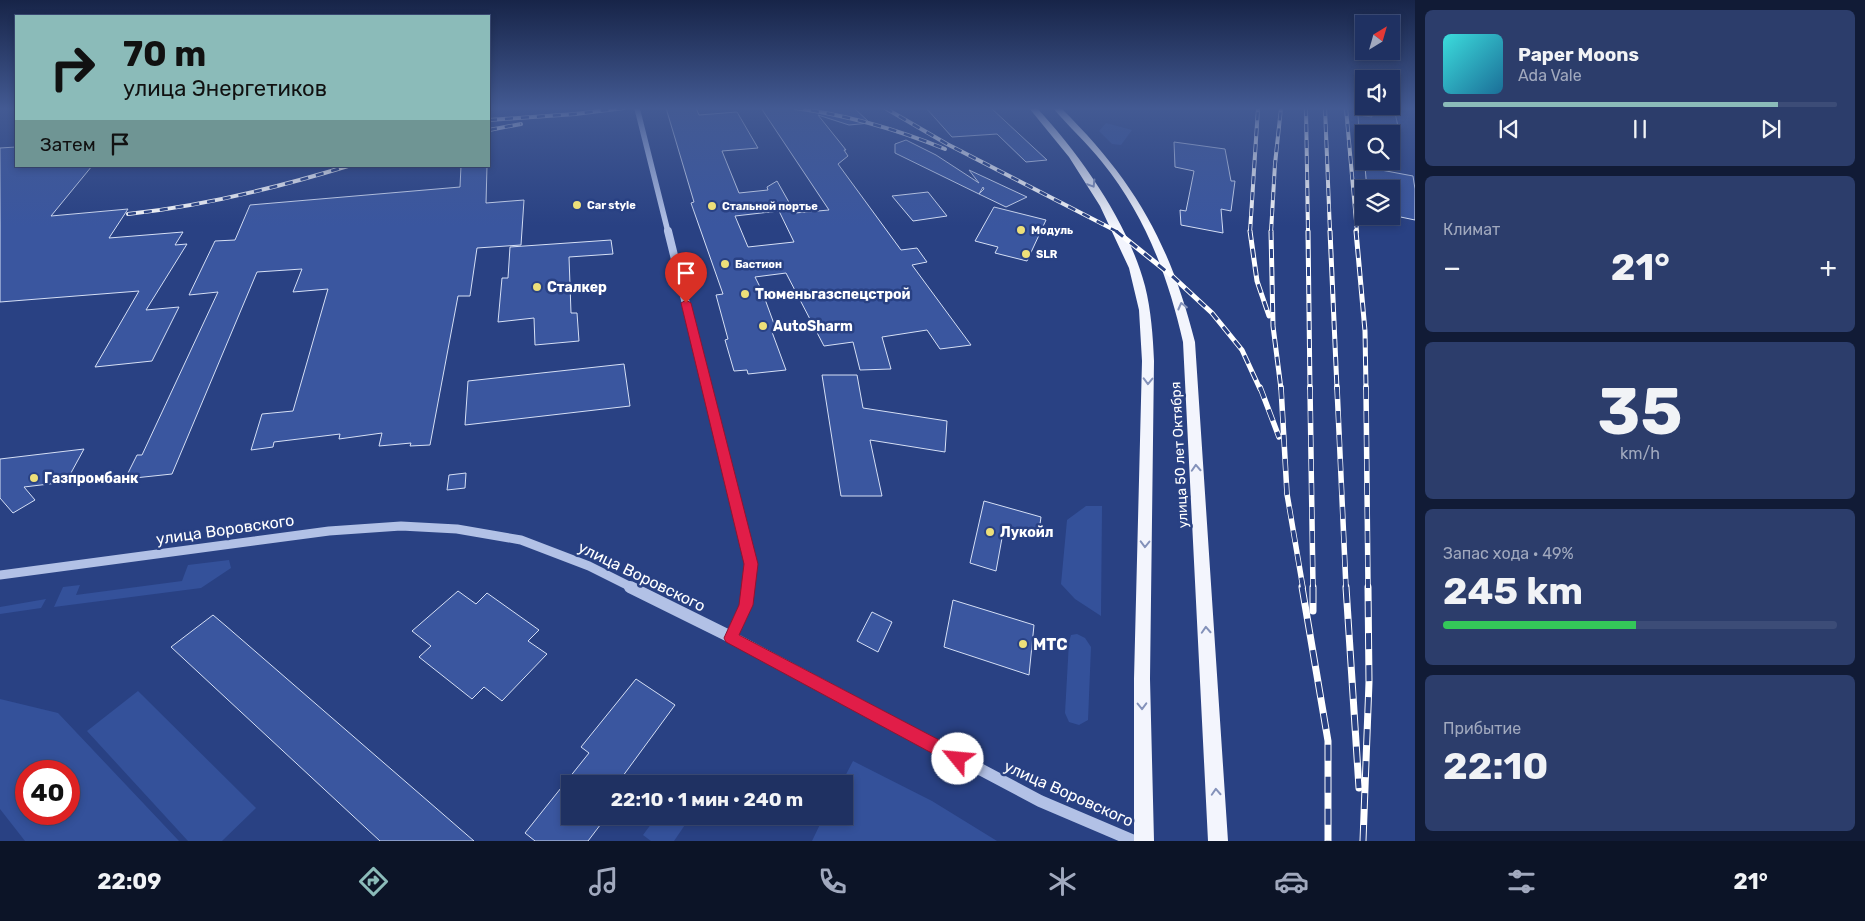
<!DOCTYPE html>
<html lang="ru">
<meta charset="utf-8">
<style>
body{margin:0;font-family:Rubik,sans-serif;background:#2c3d6b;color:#f1f3f6;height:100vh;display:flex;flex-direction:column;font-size:19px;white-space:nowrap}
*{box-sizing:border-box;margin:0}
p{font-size:16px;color:#a1a9be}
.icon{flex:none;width:28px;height:28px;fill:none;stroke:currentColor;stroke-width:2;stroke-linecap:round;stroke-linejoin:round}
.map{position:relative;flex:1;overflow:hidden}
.panel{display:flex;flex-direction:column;gap:10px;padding:10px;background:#111b36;width:450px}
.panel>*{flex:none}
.top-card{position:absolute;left:15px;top:15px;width:475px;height:152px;border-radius:0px;box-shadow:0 2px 8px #0003,0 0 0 1px #3c4c77;background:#8bbbb9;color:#111;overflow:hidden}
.needle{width:32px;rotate:37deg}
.tools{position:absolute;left:1355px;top:15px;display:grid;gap:10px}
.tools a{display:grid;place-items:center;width:45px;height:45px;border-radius:0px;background:#1f3162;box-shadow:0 2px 8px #0003,0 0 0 1px #3c4c77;font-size:25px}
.speed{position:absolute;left:15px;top:760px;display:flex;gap:10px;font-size:25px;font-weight:700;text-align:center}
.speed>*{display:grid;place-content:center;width:65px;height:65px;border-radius:50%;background:#1f3162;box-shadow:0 2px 8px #0003,0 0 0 1px #3c4c77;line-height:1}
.speed .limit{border:8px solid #d22;background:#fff;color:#111}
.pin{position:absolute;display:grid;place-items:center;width:42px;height:42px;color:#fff;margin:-51px -21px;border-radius:50% 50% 50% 0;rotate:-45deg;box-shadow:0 0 5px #0007}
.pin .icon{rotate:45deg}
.me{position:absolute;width:55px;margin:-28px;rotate:298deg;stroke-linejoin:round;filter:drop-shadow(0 0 4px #0008)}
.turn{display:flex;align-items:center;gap:18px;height:105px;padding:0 25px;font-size:22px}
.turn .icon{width:65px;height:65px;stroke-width:2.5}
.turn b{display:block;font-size:35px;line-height:42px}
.then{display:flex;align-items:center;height:48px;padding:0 25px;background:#0003;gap:10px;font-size:19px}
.big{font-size:38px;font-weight:700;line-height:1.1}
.panel .card{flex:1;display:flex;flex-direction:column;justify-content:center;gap:8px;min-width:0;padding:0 18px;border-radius:8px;background:#2c3d6b}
.panel .dial{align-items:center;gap:0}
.dial b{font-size:65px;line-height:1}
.song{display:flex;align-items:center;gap:15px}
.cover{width:60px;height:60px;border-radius:8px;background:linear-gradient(135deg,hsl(180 70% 55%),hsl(200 70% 35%))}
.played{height:5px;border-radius:2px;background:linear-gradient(90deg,#8bbbb9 85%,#3c4c77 85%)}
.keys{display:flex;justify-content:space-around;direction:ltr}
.heat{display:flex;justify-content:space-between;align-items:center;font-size:28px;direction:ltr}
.charge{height:8px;border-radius:4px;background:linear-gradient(90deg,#34c759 49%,#3c4c77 0)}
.trip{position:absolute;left:561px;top:775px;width:292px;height:50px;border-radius:0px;background:#1f3162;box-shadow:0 2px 8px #0003,0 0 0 1px #3c4c77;font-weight:700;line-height:50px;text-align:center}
.tabs{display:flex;height:80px;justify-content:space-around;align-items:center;background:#0c1427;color:#a1a9be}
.tabs .icon{width:35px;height:35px}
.tabs .active{color:#8bbbb9}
.tabs b{font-size:22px;color:#f1f3f6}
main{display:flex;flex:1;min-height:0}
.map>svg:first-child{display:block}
</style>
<main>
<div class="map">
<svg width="1415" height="841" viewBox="0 0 1415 841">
<rect width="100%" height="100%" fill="#294183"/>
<g fill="#34519a" fill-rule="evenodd">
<path d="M1106,123L1132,130L1121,145L1112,144L1099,131Z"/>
<path d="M1086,506H1102L1101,616L1075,599L1061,584L1067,520Z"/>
<path d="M229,560L231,568L201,588L54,607L63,587L80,585L76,595L182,581L188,565Z"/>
<path d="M46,599L41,608L0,614V607Z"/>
<path d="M1077,634L1085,638L1091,647L1088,720L1079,725L1069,722L1065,713L1069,642L1071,635Z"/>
<path d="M138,691L256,808L222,841H188L87,731Z"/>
<path d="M0,699L58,713L179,841H25L0,809ZM69,771V814H26V771Z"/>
<path d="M853,761L932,801L997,841H812L824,816H845V784H841Z"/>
<path d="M657,816H691L674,841H651L643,835Z"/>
</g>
<g fill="#3a569f" stroke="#d5dff5" fill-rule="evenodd">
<path d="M666,108H696L699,115L737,112L758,148L722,151L739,193L768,190L767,187L777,181L795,213L829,210L761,108H854L870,123L849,125L818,115L846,150H844L848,156L838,164L901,250L917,248L927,262L912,265L971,345L940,349L927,330L882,337L891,369L860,370L853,342L824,346L786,273L755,277L762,291L777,332H772L786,370L748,374L747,370L734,371L725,340L728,339L716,295L723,294L691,203L694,202ZM779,211L794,242L748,247L735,216Z"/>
<path d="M926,108H991L1047,160L1026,162L997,134L952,137Z"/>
<path d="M1370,109L1395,113L1400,135L1397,134V137L1391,136V134L1359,130L1358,115L1372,117Z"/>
<path d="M906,140L936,155L979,183L969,170L1027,197L1006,207L979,194L984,189L983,187L979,194L895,153V144Z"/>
<path d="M1174,142L1225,149L1231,181H1235L1231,211L1221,209L1223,233L1181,225L1180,210L1186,211L1194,171L1175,167Z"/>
<path d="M16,147V166H92L51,216L128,209L109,238L183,232L175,245L187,244L146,310L179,307L152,361L95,367L139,291L0,302V148Z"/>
<path d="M461,166H487L486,203L524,200L521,245L477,248L470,296H458L430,445L410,446L411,443L379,446L382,433L339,439L340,434L274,442L273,447L251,450L262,414L293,411L328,289L293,292L302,269L257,272L172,474L125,479L137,455H142L218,292L189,295L215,241L235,240L250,205L460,187Z"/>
<path d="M1365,167L1413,176L1415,189V220L1391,215V189H1367Z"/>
<path d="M928,192L947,216L913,221L892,196Z"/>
<path d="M994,207L1046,220L1027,261L995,253L998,247L975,241Z"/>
<path d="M611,240L613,254L569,257L571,313H577L579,341L535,345L534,318L498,322L502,278H508L510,247Z"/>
<path d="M624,364L630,406L465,425L468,381Z"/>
<path d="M822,375H857L863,408L947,421L945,452L870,440L882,496H841Z"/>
<path d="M84,449L66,482L24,487L35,500L13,513L0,498V459Z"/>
<path d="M466,473L465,488L447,490L449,475Z"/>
<path d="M984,501L1041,517L1038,538L1004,527L996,571L970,563Z"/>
<path d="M458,591L476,604L487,593L539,630L528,641L547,654L502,701L484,687L472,699L419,657L431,646L412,631Z"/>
<path d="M953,600L1034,625L1029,675L944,647Z"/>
<path d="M872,612L892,622L878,652L857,641Z"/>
<path d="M213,615L226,626L474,841H380L171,647Z"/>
<path d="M636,679L675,705L617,784H570V816H607L588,841H535L525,833L589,753L581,747Z"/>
</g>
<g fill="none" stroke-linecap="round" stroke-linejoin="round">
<path stroke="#b2c1e6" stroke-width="5.5" d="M637,108L668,232"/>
<path stroke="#b2c1e6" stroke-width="8" d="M668,231L707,389"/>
<g stroke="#b2c1e6" stroke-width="9">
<path d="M707,387L751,564L748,588"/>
<path d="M0,575L329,531L401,526L457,529L521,540L589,566L633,588"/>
</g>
<g stroke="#b2c1e6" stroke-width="12">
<path d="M630,587L731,637L1040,801L1134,841"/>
<path d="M731,637L746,605L748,587"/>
</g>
<g fill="#f3f5fd" fill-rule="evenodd">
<path d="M1029,108H1037C1081,156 1128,222 1145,286C1151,310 1153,336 1154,361L1150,679L1154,841H1134V679L1142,361L1139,310L1129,268L1100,206L1069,157Z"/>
<path d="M1053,108H1061C1134,180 1170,243 1195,342L1228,841H1208L1183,342C1168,276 1145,215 1102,162C1087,143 1069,127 1053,108Z"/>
</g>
<g stroke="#fff" stroke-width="4">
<g id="rail-far3">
<path d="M795,108C847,115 896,129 945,149"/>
<path d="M885,108L947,144L1118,232"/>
<path d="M1306,108L1308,232"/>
<path d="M1325,108L1330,232"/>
<path d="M1346,108L1357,232"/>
<path d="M489,120L575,114L624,108"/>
<path d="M489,130L521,124"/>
<path d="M128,214C203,206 276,188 348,166"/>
<path d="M1250,232L1258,108"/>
<path d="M1271,232L1275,164L1281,108"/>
</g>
</g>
<g stroke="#fff" stroke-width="5">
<g id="rail-far2">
<path d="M1116,231L1171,275L1212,313L1242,350L1260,389"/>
<path d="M1250,231L1257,281L1269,316"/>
<path d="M1271,231L1273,326L1281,389"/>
<path d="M1308,231L1310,389"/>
<path d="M1330,231L1337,389"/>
<path d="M1356,231L1365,331L1366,389"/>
</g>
</g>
<g stroke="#fff" stroke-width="5.5">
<g id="rail-far1">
<path d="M1260,387L1279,437"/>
<path d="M1281,387L1287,494L1303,588"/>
<path d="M1310,387L1313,588"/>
<path d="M1337,387L1346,588"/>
<path d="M1366,387L1368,588"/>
</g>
</g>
<g stroke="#fff" stroke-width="7">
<g id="rail">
<path d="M1302,587L1328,741V841"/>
<path d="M1313,587V611"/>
<path d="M1346,587L1359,788"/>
<path d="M1363,841L1369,682L1368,587"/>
</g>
</g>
<use href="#rail-far3" stroke="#294183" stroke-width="2.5" stroke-dasharray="8" stroke-linecap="butt"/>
<use href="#rail-far2" stroke="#294183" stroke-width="3" stroke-dasharray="9" stroke-linecap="butt"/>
<use href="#rail-far1" stroke="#294183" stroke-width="4" stroke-dasharray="12" stroke-linecap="butt"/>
<use href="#rail" stroke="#294183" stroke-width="5" stroke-dasharray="16" stroke-linecap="butt"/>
</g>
<defs><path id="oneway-chevron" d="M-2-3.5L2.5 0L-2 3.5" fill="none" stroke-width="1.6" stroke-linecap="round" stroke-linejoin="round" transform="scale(1.25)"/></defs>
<g stroke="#8492ba">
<use href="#oneway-chevron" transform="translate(1092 184) rotate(58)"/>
<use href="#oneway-chevron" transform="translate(1182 306) rotate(-104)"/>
<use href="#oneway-chevron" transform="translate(1148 381) rotate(91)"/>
<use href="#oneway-chevron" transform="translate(1196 468) rotate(-93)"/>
<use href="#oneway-chevron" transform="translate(1145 544) rotate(91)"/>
<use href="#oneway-chevron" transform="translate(1206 630) rotate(-93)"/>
<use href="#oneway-chevron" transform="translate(1142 706) rotate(89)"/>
<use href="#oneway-chevron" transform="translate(1216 792) rotate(-93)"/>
</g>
<linearGradient id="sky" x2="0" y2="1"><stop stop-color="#172448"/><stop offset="0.48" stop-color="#435a93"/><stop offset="1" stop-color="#435a93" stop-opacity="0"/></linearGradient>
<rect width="1415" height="226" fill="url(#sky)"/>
<path fill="#e11d48" stroke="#92132f" d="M686,300L691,303L758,564L753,605L739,635L964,753L966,759L964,764L958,767L952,764L726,642L724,638L739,605L744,564L681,303Z"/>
<g fill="#eddf79" stroke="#294183" stroke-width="2">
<circle cx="577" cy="205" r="5"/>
<circle cx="712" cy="206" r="5"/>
<circle cx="1021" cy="230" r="5"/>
<circle cx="1026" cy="254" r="5"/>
<circle cx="725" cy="264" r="5"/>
<circle cx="537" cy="287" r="5"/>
<circle cx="745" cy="294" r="5"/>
<circle cx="763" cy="326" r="5"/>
<circle cx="34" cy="478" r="5"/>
<circle cx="990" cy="532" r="5"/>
<circle cx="1023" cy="644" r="5"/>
</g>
<g text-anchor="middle" stroke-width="5" stroke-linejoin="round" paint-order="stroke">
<g font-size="11" font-weight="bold" fill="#fff" stroke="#294183" text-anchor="start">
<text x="587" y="209">Car style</text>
<text x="722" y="210">Стальной портье</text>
<text x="1031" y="234">Модуль</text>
<text x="1036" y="258">SLR</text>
<text x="735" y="268">Бастион</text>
</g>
<g font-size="14" font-weight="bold" fill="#fff" stroke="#294183" text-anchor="start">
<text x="547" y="292">Сталкер</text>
<text x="755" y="299">Тюменьгазспецстрой</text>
<text x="773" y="331">AutoSharm</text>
<text x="44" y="483">Газпромбанк</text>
<text x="1000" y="537">Лукойл</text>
</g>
<g font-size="14" fill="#fff" stroke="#294183">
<text transform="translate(1179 455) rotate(-93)" y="5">улица 50 лет Октября</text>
</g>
<g font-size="16" fill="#fff" stroke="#294183">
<text transform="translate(225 529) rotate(-8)" y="6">улица Воровского</text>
<text transform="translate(642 576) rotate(26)" y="6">улица Воровского</text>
<text transform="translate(1069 793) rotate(24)" y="6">улица Воровского</text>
</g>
<g font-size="16" font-weight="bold" fill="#fff" stroke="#294183" text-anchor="start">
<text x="1033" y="650">МТС</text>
</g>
</g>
</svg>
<div class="tools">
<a><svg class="needle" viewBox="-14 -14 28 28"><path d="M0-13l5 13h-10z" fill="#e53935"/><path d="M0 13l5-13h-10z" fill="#a1a9be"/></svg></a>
<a><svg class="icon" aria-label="sound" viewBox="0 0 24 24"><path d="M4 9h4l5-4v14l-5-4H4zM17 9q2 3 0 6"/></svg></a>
<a><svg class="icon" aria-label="search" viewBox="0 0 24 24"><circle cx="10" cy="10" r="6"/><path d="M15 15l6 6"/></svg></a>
<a><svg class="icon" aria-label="layers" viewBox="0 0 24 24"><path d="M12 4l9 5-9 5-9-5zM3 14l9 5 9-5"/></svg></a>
</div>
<div class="speed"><div class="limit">40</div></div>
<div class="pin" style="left:686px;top:303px;background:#d93025"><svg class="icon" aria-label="arrive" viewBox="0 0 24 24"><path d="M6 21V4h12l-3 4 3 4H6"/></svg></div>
<svg class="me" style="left:958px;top:759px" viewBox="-20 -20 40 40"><circle r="19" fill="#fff"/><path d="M0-13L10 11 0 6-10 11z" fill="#e11d48"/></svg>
<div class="trip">22:10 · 1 мин · 240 m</div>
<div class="top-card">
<div class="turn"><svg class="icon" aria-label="right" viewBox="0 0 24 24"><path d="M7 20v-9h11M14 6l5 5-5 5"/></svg><div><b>70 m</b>улица Энергетиков</div></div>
<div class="then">Затем<svg class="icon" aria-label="arrive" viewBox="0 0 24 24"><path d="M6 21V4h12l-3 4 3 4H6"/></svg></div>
</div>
</div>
<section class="panel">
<div class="card">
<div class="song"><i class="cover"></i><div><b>Paper Moons</b><p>Ada Vale</p></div></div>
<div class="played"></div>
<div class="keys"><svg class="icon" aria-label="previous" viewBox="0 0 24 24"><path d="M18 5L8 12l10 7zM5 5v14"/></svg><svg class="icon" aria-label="pause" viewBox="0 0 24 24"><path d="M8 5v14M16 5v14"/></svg><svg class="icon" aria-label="next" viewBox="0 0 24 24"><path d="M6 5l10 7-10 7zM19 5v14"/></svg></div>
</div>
<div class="card"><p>Климат</p>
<div class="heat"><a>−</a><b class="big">21°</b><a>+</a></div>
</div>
<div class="card dial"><b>35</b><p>km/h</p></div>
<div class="card"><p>Запас хода · 49%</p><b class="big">245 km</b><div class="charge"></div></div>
<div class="card"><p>Прибытие</p><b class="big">22:10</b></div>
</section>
</main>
<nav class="tabs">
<b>22:09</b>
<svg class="icon active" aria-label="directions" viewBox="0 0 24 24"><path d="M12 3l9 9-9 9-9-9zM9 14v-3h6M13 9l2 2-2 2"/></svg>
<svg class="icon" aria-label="music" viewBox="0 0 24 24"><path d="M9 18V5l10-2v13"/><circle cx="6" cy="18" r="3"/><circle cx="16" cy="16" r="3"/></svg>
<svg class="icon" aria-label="phone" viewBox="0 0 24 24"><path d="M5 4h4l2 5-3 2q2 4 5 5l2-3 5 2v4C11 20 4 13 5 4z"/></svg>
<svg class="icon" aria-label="climate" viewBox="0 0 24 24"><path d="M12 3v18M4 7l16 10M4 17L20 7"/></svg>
<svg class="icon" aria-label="car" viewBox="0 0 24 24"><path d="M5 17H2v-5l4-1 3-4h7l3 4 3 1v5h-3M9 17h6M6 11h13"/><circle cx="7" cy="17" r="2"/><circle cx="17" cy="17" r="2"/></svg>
<svg class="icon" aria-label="filters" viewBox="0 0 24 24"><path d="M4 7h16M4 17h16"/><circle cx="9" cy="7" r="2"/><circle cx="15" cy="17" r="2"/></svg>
<b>21°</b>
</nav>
